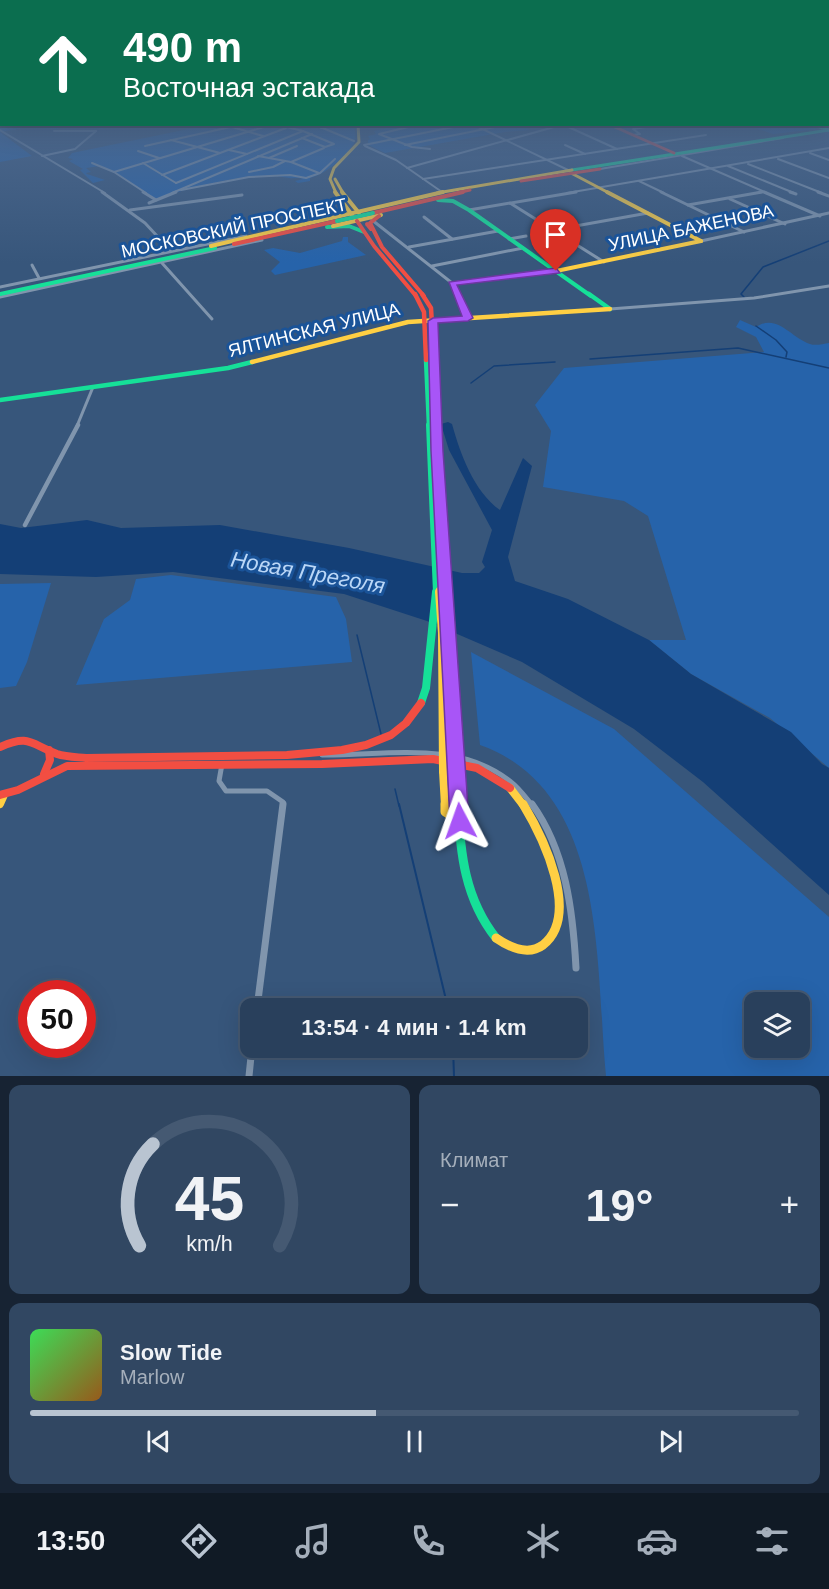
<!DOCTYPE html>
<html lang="ru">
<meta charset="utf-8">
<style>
body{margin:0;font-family:Helvetica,sans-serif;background:#314762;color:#f1f3f6;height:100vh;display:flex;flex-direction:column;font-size:22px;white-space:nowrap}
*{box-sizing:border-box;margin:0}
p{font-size:20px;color:#a5afbb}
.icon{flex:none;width:33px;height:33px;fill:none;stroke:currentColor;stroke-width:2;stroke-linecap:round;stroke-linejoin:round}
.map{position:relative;height:1076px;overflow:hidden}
.panel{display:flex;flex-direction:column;gap:9px;padding:9px;background:#172333;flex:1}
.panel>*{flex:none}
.top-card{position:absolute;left:0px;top:0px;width:830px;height:126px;box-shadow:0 6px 24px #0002,0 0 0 2px #455972;background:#0b6e4f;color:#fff;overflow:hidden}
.tools{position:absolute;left:744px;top:992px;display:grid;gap:12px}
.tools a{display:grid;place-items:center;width:66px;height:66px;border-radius:12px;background:#29405c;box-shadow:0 6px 24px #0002,0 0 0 2px #455972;font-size:30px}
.speed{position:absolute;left:18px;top:980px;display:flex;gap:12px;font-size:30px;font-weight:700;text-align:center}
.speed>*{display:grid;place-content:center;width:78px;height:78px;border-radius:50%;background:#29405c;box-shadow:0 6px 24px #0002,0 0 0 2px #455972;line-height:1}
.speed .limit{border:9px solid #d22;background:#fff;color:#111}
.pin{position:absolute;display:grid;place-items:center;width:51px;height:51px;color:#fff;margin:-62px -26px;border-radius:50% 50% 50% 0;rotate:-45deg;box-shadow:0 0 6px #0007}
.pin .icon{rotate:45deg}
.me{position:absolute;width:66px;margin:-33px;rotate:356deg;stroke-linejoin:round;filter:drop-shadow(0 0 4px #0008)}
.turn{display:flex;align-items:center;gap:21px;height:126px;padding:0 24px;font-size:27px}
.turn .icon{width:78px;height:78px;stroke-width:2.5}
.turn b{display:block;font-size:42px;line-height:51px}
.big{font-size:45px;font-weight:800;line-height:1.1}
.panel .card{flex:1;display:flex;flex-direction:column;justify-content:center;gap:9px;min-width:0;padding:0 21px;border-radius:12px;background:#314762}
.panel .dial{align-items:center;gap:0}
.dial svg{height:156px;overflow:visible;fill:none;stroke:#455972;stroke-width:7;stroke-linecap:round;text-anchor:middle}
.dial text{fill:#f1f3f6;stroke:none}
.song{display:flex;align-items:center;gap:18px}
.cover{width:72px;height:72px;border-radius:9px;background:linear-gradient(135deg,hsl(130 70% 55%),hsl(30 70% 35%))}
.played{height:6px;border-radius:3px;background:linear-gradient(90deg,#b9c4d1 45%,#455972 45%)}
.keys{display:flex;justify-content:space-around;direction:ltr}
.heat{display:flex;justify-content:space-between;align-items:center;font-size:33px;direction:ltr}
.panel .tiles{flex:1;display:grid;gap:9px;grid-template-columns:1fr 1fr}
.card:last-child{grid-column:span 2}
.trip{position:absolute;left:240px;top:998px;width:348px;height:60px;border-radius:12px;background:#29405c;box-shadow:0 6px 24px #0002,0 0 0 2px #455972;font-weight:800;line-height:60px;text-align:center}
.tab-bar{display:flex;height:96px;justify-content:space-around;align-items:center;background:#101a25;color:#a5afbb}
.tab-bar .icon{width:42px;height:42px}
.tab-bar .active{color:#b9c4d1}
.tab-bar b{font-size:27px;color:#f1f3f6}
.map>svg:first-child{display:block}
</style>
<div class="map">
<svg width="829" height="1076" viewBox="0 0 829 1076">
<rect width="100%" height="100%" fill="#37567b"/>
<g fill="#2663aa" fill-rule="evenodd">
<path d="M0,122L2,124L107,125L103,129L62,126L58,129L24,128L0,132L32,156L0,162V128L5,127L0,125Z"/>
<path d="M529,124L521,127L530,130L505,132L385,153L368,145V140L370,139L368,136L376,134L374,131L397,125Z"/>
<path d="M208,125H353C355,131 357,137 354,143C346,158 325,174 310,178V181L298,183L295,181L303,179C297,177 294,179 289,178C255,170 190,187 156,199L110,170L100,166L86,168L91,172L86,173L87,174L105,180L93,183L80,170L83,169L69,161L73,159L68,158L72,153Z"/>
<path d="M747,125H806L818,129L773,134Z"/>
<path d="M343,237H348V242L366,255L275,275L271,271L280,262L264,250L273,248L300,253L342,241Z"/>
<path d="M740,320L756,327C777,313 790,337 810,344C815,346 823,344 829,343V768L770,718L691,674L649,640H686L648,516L624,501L543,487L551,431L535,405L564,368L764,352L756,337L736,327Z"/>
<path d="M171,575L336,597L346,619L352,662L76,685L104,619L130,600L136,579Z"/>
<path d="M51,583L27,662L16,686L0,688V584Z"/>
<path d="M471,652L614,729L829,917V1076H606C595,965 609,791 480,745ZM754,1002H800V1047H754Z"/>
</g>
<path fill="#143f76" d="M448,422L452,424C460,453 474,492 500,510L523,458L532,466L508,557L515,581L568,599L649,640L691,674L791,732L822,764L829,768V895L703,782L634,729L522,662L427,621L344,594L173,572L96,577L0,574V524L21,528L87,520L121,528L220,525L349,548L462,573H479L485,567L482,562L492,530L449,450L441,424Z"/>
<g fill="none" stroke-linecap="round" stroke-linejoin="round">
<g stroke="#143f76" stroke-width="1.5">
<path d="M744,297L741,294L763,267L829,241"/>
<path d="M756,326L776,340L787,352L786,357"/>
<path d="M590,359L738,348L829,368"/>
<path d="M471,383L494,366L555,362"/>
<path d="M357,635L381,734"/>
<path d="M395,789L399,806"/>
</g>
<g stroke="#143f76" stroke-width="2">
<path d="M399,804L448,1008"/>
<path d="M453,1047L454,1076"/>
</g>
<g stroke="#8095ad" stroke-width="2">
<path d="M274,124L303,131L334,144L325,147L302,138"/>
<path d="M313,124L354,141"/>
<path d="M421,124L379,134L412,147L430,149"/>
<path d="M472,124L568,170"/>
<path d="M564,125L617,149"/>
<path d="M232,127L263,136"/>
<path d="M321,128L337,124"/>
<path d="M0,130L105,193"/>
<path d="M54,131H96"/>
<path d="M633,135L640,134L633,129L665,124"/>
<path d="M171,140L220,153"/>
<path d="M364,145L468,124"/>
<path d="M405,145L510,124"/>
<path d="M565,145L585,154"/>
<path d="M145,146L244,124"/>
<path d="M365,146L396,160L442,192"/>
<path d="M229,150L247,154"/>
<path d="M138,151L159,158"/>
<path d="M810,153L829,160"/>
<path d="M42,156L75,149L96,131"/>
<path d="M258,156L291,162L319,173"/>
<path d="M682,156L767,193"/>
<path d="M269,158L297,146"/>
<path d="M778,159L829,178"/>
<path d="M291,162L324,148"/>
<path d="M92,163L114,172L146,193"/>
<path d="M143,163L176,183"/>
<path d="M748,164L822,193"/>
<path d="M728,166L794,193"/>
<path d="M407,168L565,124"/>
<path d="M600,169L783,138"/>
<path d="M114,172L274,124"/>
<path d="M249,172L273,167L285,161"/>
<path d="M162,175L286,128"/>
<path d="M423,179L706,135"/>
<path d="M639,181L664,193"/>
<path d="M176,183L303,131"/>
<path d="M181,190L249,177L290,175L306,178L320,173L335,159"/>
<path d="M172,193L312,134"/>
<path d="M567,193L829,148"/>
<path d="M756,193L762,192"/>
</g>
<g stroke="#8095ad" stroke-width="3">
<path d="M102,192L145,223L171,251"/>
<path d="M143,192L156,200"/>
<path d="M661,192L744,232"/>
<path d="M764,192L820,216"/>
<path d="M790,192L796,194"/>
<path d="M818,192L829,196"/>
<path d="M730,199L785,224"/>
<path d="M149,203L176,192"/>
<path d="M510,203L604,262"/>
<path d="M688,205L762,192"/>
<path d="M130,210L242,195"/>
<path d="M469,210L576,192"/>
<path d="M424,217L452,239"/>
<path d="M372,220L452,283L468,318"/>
<path d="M542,232L648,213"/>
<path d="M509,239L526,236"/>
<path d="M701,241L829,213"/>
<path d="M409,247L498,231"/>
<path d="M162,263L212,319"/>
<path d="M32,265L39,278"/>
<path d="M432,266L523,248"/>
<path d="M452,283L556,271"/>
<path d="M0,287L246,236"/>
<path d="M0,297L262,240"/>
<path d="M610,309L754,298L829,286"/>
<path d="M77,426L93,387"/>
</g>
<path stroke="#8095ad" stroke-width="4.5" d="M25,525L78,425"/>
<g stroke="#8095ad" stroke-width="5">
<path d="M322,755C385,756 458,739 511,782C519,788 526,798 533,806"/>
<path d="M222,764L219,781L226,791H267L283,802V806"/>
</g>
<g stroke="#8095ad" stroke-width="7">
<path d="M532,804C566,851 573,912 576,968"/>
<path d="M257,1008L283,804"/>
<path d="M249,1076L252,1047"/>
</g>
<g stroke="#16e098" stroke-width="3">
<path d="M811,124L829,130"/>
<path d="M572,170L829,130"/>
</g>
<g stroke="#16e098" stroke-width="4">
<path d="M438,200L453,201L469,210L591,296"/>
<path d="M327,227L349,226L364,232"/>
<path d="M0,294L215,248"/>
</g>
<g stroke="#16e098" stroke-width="4.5">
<path d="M589,294L610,309"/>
<path d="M426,360L429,426"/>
<path d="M0,400L228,368L252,362"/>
</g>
<path stroke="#16e098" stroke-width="6" d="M429,425L436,593"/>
<g stroke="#16e098" stroke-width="8">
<path d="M421,703L426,688L436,592"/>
<path d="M458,799V806"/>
</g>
<path stroke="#16e098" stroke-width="9" d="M458,804C460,853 465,899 496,938"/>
<g stroke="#ffcf43" stroke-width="3">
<path d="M571,173L609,193"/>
<path d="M335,179L343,193"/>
<path d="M336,193L330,179L334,168L359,142L358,124"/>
<path d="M437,193L572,170"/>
</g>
<g stroke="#ffcf43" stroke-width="4">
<path d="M335,192L352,215"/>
<path d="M342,192L359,213"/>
<path d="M607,192L701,241"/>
<path d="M333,226L381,215"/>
<path d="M211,246L443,192"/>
<path d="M556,271L701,241"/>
</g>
<path stroke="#ffcf43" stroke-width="4.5" d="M252,362L408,322L610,309"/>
<path stroke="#ffcf43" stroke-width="6" d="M439,590V593"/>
<g stroke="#ffcf43" stroke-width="8">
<path d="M439,592L442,633"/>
<path d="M443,771L445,806"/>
<path d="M510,788L524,806"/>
<path d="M0,804L4,795"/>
</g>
<g stroke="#ffcf43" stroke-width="9">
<path d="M445,804V812L453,817L458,811"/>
<path d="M496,938C509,947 528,956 543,945C581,915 543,837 523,804"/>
</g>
<g stroke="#f24e42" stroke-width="3">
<path d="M608,124L674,153"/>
<path d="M521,181L600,169"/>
<path d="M457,193L470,190"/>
</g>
<g stroke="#f24e42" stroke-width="4">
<path d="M373,213L463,192"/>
<path d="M379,216L370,223L382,247L424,296"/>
<path d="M357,221L374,246L416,296"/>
<path d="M367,224L371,229"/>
<path d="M234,244L337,221"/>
</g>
<g stroke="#f24e42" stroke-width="4.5">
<path d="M415,294L424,312L426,360"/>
<path d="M422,294L431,308L438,426"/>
</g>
<path stroke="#f24e42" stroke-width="6" d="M438,425L442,492"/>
<g stroke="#f24e42" stroke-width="8">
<path d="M0,747C30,734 30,744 57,754C66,757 76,757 86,758L287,755L342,750L366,745L391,735L406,723L421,703"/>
<path d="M44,774L50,760L49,750"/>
<path d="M0,795L18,790L67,766L322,764L433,759L477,768L510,788"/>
</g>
<path stroke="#16e098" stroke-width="4" d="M337,221L373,213"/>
<path stroke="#ffcf43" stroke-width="8" d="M442,633L443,771"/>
<path stroke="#f24e42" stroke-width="6" d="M442,492L447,593"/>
<path stroke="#f24e42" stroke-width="8" d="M447,592L458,799"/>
</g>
<linearGradient id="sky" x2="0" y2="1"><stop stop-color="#1e2f44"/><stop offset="0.43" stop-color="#4d688d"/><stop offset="1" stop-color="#4d688d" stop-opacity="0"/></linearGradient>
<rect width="829" height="263" fill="url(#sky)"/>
<path fill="#a855f7" stroke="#6d37a1" stroke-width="1.5" d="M556,268L560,273L457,285L473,318L468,321L438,323L443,451L469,821L466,827L460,829L453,827L450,821L431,451L428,321L433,318L462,316L449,282Z"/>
<g text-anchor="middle" stroke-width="6" stroke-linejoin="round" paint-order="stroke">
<g font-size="18" fill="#fff" stroke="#1a5398">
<text transform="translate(234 228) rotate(-12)" y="6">МОСКОВСКИЙ ПРОСПЕКТ</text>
<text transform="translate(691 228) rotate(-12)" y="6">УЛИЦА БАЖЕНОВА</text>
<text transform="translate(314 330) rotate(-14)" y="6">ЯЛТИНСКАЯ УЛИЦА</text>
</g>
<g font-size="22" font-style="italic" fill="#bbd7f7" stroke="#1a5398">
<text transform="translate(308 572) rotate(10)" y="8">Новая Преголя</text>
</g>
</g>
</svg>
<div class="tools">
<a><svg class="icon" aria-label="layers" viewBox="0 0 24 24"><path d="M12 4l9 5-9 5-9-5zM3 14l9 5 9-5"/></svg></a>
</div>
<div class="speed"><div class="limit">50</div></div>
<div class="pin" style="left:556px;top:271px;background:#d93025"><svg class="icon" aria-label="arrive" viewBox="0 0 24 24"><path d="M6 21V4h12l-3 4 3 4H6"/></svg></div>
<svg class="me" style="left:460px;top:821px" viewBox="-20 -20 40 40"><path d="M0-17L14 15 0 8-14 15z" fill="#a855f7" stroke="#fff" stroke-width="4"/></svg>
<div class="trip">13:54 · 4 мин · 1.4 km</div>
<div class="top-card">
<div class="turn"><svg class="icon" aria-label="ahead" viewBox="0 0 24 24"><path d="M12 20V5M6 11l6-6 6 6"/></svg><div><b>490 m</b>Восточная эстакада</div></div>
</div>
</div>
<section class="panel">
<div class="tiles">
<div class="card dial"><svg viewBox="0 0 100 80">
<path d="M14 69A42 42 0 1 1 86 69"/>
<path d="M14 69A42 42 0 0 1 21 17" stroke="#b9c4d1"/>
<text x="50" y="56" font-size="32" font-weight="700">45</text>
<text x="50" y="72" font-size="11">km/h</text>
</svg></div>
<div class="card"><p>Климат</p>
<div class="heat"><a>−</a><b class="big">19°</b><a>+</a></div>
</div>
<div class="card">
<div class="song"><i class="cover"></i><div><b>Slow Tide</b><p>Marlow</p></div></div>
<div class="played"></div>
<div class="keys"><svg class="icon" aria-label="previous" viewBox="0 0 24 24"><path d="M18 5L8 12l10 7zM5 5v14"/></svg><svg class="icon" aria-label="pause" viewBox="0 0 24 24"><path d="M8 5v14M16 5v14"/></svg><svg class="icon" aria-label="next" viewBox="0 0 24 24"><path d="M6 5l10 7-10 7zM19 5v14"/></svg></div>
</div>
</div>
</section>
<nav class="tab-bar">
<b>13:50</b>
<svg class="icon active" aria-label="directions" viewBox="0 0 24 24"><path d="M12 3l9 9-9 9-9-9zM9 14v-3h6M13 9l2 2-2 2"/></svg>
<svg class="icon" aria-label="music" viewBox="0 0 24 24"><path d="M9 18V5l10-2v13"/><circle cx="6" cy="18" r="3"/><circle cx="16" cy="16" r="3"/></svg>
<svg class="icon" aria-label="phone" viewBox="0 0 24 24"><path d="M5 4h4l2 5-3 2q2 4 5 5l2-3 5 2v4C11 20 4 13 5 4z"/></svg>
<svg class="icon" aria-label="climate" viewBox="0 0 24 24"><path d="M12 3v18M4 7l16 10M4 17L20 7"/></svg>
<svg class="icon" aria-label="car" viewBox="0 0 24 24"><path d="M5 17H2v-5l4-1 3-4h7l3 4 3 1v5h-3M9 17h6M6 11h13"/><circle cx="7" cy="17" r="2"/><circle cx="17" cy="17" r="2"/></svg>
<svg class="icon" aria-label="filters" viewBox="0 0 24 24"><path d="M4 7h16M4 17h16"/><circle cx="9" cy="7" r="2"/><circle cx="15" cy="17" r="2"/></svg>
</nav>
